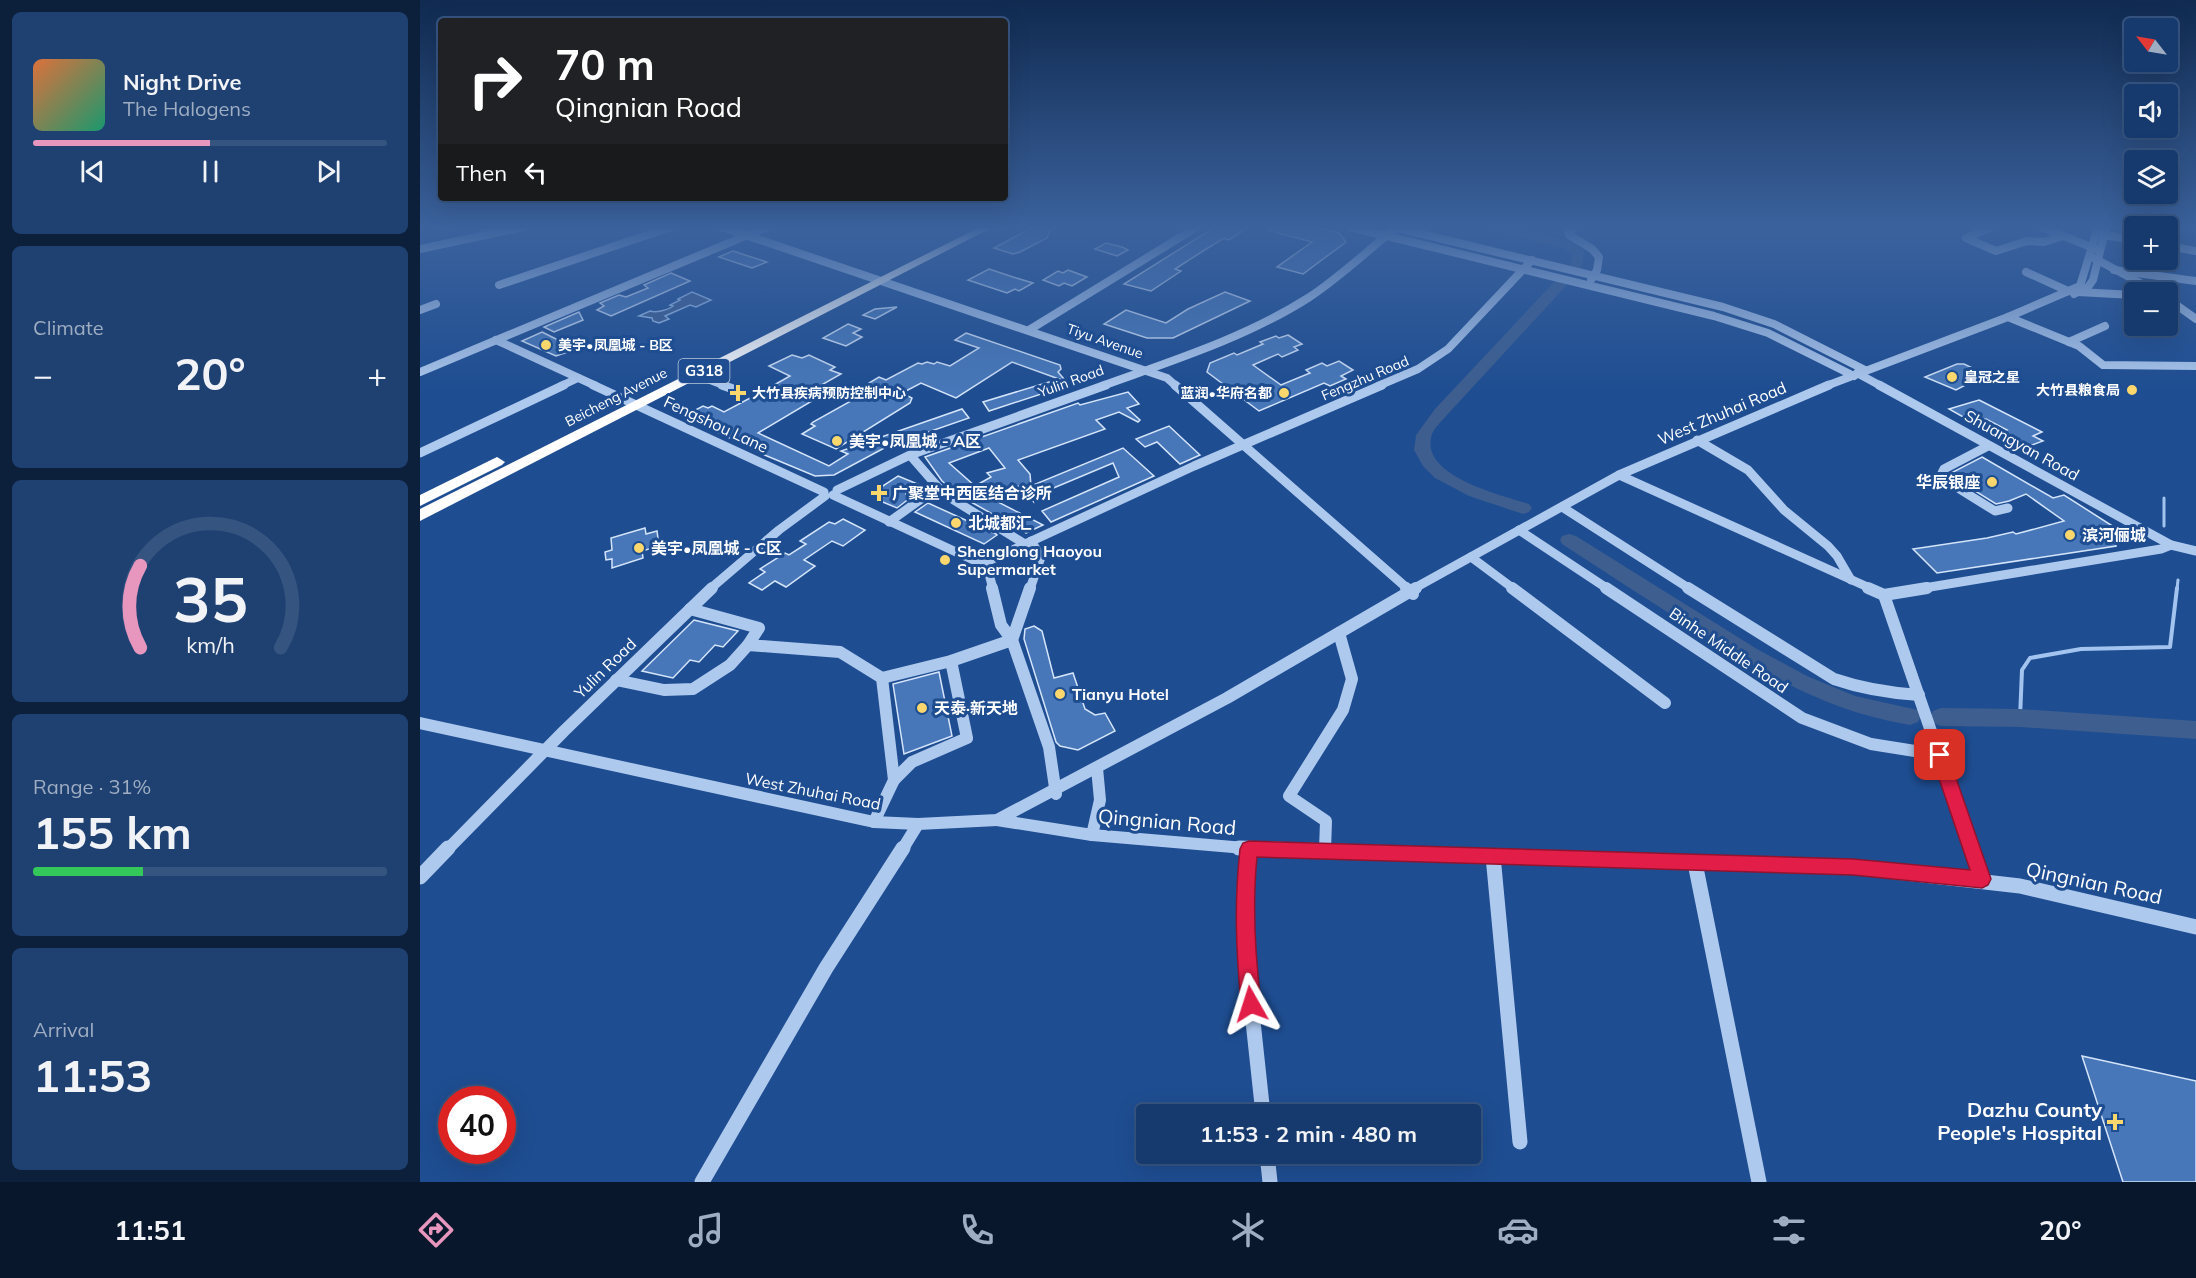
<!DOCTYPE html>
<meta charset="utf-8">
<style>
body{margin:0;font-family:Mulish,"Noto Sans SC",sans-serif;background:#1f4172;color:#f1f3f6;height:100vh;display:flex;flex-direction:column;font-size:22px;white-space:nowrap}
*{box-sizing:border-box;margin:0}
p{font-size:20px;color:#9eadc2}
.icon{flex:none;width:33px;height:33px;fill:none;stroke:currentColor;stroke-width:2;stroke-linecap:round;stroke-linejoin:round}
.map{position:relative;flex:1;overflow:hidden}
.sheet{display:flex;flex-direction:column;gap:12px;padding:12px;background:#0c203c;width:420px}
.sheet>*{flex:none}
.top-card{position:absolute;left:18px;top:18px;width:570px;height:183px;border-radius:6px;box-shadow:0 6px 24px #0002,0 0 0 2px #355480;background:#202124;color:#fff;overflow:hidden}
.needle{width:39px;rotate:301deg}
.buttons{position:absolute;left:1704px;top:18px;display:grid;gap:12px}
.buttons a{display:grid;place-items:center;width:54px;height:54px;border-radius:6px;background:#163a6d;box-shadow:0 6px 24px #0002,0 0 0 2px #355480;font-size:30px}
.speed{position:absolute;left:18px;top:1086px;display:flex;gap:12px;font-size:30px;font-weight:700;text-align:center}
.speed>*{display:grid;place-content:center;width:78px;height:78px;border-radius:50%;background:#163a6d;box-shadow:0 6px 24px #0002,0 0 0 2px #355480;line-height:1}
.speed .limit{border:9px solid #d22;background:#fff;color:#111}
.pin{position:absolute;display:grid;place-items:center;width:51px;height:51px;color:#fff;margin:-26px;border-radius:12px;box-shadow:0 3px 9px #0006}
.me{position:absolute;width:66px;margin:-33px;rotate:354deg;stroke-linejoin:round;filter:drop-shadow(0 0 4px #0008)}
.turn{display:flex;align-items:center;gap:21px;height:126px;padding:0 18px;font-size:27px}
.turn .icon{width:78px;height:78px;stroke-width:2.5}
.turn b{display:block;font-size:42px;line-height:51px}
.then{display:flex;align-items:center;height:57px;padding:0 18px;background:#0003;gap:12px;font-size:22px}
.big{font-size:45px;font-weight:700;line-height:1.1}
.sheet .card{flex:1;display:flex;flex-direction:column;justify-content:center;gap:9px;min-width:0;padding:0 21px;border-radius:9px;background:#1f4172}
.sheet .dial{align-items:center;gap:0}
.dial svg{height:156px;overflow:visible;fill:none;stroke:#355480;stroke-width:7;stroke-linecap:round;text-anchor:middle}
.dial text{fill:#f1f3f6;stroke:none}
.song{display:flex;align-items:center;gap:18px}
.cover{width:72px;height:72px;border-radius:9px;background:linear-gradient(135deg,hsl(20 70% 55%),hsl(160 70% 35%))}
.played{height:6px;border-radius:3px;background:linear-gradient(90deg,#e797bd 50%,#355480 50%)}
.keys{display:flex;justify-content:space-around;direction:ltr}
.heat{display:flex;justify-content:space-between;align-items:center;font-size:33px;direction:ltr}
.charge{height:9px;border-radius:4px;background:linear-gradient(90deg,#34c759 31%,#355480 0)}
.trip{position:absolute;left:716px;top:1104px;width:345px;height:60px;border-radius:6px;background:#163a6d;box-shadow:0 6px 24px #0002,0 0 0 2px #355480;font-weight:700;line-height:60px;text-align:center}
.tabs{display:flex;height:96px;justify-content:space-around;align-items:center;background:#09172c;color:#9eadc2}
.tabs .icon{width:42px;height:42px}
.tabs .active{color:#e797bd}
.tabs b{font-size:27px;color:#f1f3f6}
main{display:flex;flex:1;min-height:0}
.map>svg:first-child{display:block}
</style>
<main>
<section class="sheet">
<div class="card">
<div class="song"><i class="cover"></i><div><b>Night Drive</b><p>The Halogens</p></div></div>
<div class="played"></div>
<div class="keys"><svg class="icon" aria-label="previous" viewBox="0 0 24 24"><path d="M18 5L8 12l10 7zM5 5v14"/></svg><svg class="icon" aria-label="pause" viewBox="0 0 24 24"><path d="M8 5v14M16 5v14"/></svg><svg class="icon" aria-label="next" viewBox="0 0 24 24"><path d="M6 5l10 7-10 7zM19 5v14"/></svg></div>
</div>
<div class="card"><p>Climate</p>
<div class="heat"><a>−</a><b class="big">20°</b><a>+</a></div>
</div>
<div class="card dial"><svg viewBox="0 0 100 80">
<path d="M14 69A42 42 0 1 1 86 69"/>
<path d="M14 69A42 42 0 0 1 14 27" stroke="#e797bd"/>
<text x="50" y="56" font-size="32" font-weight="700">35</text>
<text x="50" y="72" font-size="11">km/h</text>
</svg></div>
<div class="card"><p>Range · 31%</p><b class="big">155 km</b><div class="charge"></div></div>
<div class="card"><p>Arrival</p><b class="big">11:53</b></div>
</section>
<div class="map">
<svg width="1776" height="1182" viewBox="0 0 1776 1182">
<rect width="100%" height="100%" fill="#1e4d91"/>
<path fill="#3d5e8f" stroke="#a2c4ef" stroke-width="1.5" d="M272,292L291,300L276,307L270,305L245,316L249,319L239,323L233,321L232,318L219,316L230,311C236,313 248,310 253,306L250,305L260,300L258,299Z"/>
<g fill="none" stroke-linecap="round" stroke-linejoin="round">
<g stroke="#a2c4ef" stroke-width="3">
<path d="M1744,498V526"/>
<path d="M1757,589L1758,580"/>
</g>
<path stroke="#a2c4ef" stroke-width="4" d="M1600,718L1602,670L1610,658L1661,649L1750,647L1757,588"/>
<g fill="#3d5e8f" fill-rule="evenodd">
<path d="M1067,227C1091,227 1148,235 1164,252L1162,266L1156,270L1152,269L1150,266L1152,253L1143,248L1069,230Z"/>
<path d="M1141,279L1146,280L1148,283L1146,286L1027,415C1022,421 1015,427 1012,434C998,476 1081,495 1109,504L1112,508L1109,512L1103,514L1049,496L1015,478L1003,466L994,450L996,435L1015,409L1136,280Z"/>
<path d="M1149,534L1156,536L1337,649L1387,676L1435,696L1498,710L1501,716L1498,722L1490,725C1406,711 1345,674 1274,629C1230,601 1186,573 1142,544L1140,540L1142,536Z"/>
<path d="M1521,708L1600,709L1776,721V739L1600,727L1521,726L1513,723L1510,717L1513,711Z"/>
</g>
</g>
<g fill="#4777b8" stroke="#d4e4fa" stroke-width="1.5" fill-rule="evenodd">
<path d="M613,227L630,231L627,238L600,252L593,254L574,248Z"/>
<path d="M795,227H829L809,240L804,238L783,251L755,269L761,271L731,291L704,284Z"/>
<path d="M847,227H895L919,233L926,242L883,274L857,267L892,242L847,230Z"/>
<path d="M686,243L702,247L708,250L697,256L675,249Z"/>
<path d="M313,251L322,254L347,262L332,268L299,257Z"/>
<path d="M569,269L593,277L613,283L599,291L595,289L587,293L548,280Z"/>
<path d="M648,270L667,277L652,286L644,283L639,286L623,280L638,271L643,273Z"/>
<path d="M251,273L270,281L191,316L177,310L184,306L180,303L199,295L206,297L228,288L224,285Z"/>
<path d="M805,292L830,301L753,338H727L684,324L706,310L746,323L768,309Z"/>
<path d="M477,307L455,319L443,315L455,309Z"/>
<path d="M159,312L163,320L134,332L124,327Z"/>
<path d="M428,324L441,329L433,333L442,337L426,346L403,338Z"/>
<path d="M122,332L154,348H152L154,350L136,356L102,341Z"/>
<path d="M546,333L640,365L641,369L638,372L649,385L569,411L563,402L639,379L592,362L536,398L501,383L482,393L492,398L490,403L416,449L382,434L395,426L391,424L393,422L440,396L432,393L459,377L466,380L498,363L502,364L507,362L514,364L517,362L530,366L559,348L535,340Z"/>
<path d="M868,335L882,344L874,347L878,350L862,357L858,354L833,365L861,385L890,373L886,370L902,363L907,366L919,361L933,370L921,376L926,379L910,386L904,383L839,411L787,372L790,363L814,353L817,355L843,344L840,342L856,336L859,338Z"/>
<path d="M372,355L382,358L389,355L415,367L410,370L421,374L389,392L397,395L394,396L397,398L338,433L409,466L428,454L421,451L542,409L549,418L468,446L414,475L395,476L347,456L264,416L283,406L288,408L292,406L304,412L347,389L370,376L349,366Z"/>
<path d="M1537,364H1544L1563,373L1558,376L1561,377L1536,390L1505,377Z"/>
<path d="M708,392L719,404L707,408L720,420L718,422L699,412L676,420L685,429L598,460L610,474L611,486L703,448L734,476L631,522L622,511L699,477L693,463L612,497L613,501L599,486L576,501L623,525L606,533L595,521L590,524L544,498L522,481L505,457L658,403L660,405ZM569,448L585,468L567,473L571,477L555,486L529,463Z"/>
<path d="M1559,400L1622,432L1613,436L1623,441L1604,448L1578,434L1587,430L1566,419L1552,422L1529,409Z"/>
<path d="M749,426L780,455L760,464L737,442L725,447L716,439Z"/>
<path d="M1562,457L1633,498L1644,495L1694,527L1696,546L1517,573L1493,549L1567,538L1593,532L1596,534L1644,521L1606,494L1589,501L1576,504L1539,481L1544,479L1533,472Z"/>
<path d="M478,476L500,485L487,488L486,494L490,498L477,508L458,500L464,496L455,491Z"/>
<path d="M508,503L576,534L577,535L564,544L495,512Z"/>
<path d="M423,519L445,530L423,546L412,541L384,560L395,566L366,587L355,581L342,590L329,583L345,572L340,569L365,553L369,555L386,544L380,541L409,522L415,524Z"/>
<path d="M225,528L226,534L237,531L239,546L222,551L223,558L192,568V559L186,560L185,552L192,550L191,538Z"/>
<path d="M274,620L318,631L303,647L295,645L279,662L270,660L253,678L222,671Z"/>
<path d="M614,626L622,631L634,678L653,673L665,709L675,715L685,713L695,731L658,750L640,746L636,742L604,639L605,629Z"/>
<path d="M519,672L532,736L484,754L473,684Z"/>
<path d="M1662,1056L1776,1081V1182H1703Z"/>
</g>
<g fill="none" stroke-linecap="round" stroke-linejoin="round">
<g stroke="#aec9ee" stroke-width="8">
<path d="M302,227L747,378L756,386"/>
<path d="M930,227L1294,316L1348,333L1434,376"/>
<path d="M973,227L1303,307L1354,324L1445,370L1444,372"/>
<path d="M1155,227L1148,232L1149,235L1172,249L1179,257L1177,270L1171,280"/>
<path d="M1571,227L1546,238L1576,251L1607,241L1624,242L1643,236"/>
<path d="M1621,227L1676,249"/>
<path d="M1684,235L1714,240"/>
<path d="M1748,246L1776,251"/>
<path d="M0,249L104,227"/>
<path d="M1672,257L1737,292"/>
<path d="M1694,270L1776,281"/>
<path d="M1606,272L1648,291"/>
<path d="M79,285L251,227"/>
<path d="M1658,292L1714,295"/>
<path d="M1654,294L1668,287L1673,280L1686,227"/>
<path d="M1748,299L1776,319"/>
<path d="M0,310L16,304"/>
<path d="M1588,317L1659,346L1683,365L1776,366"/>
<path d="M609,330L777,227"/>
<path d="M76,340L176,386"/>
<path d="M1649,342L1685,326"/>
<path d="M0,372L347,227"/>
<path d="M1437,373L1461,386"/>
<path d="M277,375L306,386"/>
<path d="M141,386L158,378"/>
<path d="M682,386C751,361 825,338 888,298C919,278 948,250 977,227"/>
<path d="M958,386L998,369L1028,349L1112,260"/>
<path d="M1406,386L1588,317L1660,286L1678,227"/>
</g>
<g stroke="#aec9ee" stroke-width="9">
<path d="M173,385L404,492"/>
<path d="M302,385L313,389"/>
<path d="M755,385L988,589"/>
<path d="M1459,385L1751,545L1776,551"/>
<path d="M1277,440L1328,470L1364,510L1408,546L1417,556L1431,580"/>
<path d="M1568,446L1524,469L1522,473L1525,480L1575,511L1588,508"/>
<path d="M0,453L144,385"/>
<path d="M490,455L524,494L605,544"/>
<path d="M1199,475L1452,589"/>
<path d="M417,490L490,455L686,385"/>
<path d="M413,495L562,564L568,570L573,589"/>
<path d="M1142,507L1270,589"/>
<path d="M469,522L504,497L502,493L492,492"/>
<path d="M1099,530L1188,589"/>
<path d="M1051,557L1094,589"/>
<path d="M562,564L774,466L962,385"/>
<path d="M290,589L359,530L405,496"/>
<path d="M610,589L621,557L611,541"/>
<path d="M993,589L1199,475L1409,385"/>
<path d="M1498,589L1741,549L1751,545"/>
</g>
<g stroke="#aec9ee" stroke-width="12">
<path d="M572,588L581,625L592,640L629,747L636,794"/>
<path d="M986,588L993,594"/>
<path d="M1092,588L1245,703"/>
<path d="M1186,588L1382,718L1451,744L1520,755"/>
<path d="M1268,588L1414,679C1443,689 1469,693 1499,695"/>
<path d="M1448,588L1464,595L1507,588"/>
<path d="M1464,595L1552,850"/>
<path d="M270,609L339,628L328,645L420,652L462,678L474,780L454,822"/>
<path d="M462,678L531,661L592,640L610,588"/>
<path d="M196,680L244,690L273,689L310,665L328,645"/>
<path d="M0,723L454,822L498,824L577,820L807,698L996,588"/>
<path d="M474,780L492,762L547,738L531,661"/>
<path d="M577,820L672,835L848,850"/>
<path d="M672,835L680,800L677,768"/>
<path d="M27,850L144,731L292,588"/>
<path d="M482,850L498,824"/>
<path d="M905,850L906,821L869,796L923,710L932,679L919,633"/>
</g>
<g stroke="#aec9ee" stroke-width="15">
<path d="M819,848L1433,867L1600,886L1776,927"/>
<path d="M1551,848L1562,880"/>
<path d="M829,849L824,895V938L843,1114"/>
<path d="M905,851V848"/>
<path d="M1073,856L1100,1142"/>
<path d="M1275,863L1339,1182"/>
<path d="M0,877L28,848"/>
<path d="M847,1154L850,1182"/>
<path d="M282,1182L406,968L483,848"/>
</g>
<g fill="#fff" fill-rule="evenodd">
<path d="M560,227H573L0,521V509Z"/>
<path d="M77,457L85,462L82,465L0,506V495Z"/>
</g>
</g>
<linearGradient id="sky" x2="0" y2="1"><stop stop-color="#102a50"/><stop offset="0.58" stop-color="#3b629d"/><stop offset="1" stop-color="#3b629d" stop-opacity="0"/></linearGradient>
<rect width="1776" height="392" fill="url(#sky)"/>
<path fill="#e11d48" stroke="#92132f" stroke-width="1.5" d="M1520,748L1525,750L1528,755L1571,879L1568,885L1562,888L1433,875L837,857C832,907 835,954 841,1004L838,1011L831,1014L824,1011L821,1004C816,949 814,904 820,849L823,843L829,841L1433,859L1550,870L1511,755L1514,750Z"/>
<g fill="#fcd76e" stroke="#1e4d91" stroke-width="2">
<circle cx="126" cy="345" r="6"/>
<circle cx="1532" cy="377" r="6"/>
<circle cx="1712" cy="390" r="6"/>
<path d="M315 384h6v6h6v6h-6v6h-6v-6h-6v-6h6z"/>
<circle cx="864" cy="393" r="6"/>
<circle cx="417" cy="441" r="6"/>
<circle cx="1572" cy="482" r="6"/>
<path d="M456 484h6v6h6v6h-6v6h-6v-6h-6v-6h6z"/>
<circle cx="536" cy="523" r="6"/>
<circle cx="1650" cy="535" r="6"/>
<circle cx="219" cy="548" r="6"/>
<circle cx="525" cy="560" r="6"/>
<circle cx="640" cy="694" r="6"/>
<circle cx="502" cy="708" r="6"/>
<path d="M1692 1113h6v6h6v6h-6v6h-6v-6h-6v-6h6z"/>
</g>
<g text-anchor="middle" stroke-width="6" stroke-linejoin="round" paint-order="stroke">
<g font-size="14" fill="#fff" stroke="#1e4d91">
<text transform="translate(685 341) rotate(19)" y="5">Tiyu Avenue</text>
<text transform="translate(945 378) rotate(-23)" y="5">Fengzhu Road</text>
<text transform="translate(651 381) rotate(-20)" y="5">Yulin Road</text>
<text transform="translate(196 397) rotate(-27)" y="5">Beicheng Avenue</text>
</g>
<g font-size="14" font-weight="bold" fill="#fff" stroke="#1e4d91" text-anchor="start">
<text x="138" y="350">美宇•凤凰城 - B区</text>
<text x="1544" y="382">皇冠之星</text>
<text x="1700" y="395" text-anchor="end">大竹县粮食局</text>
<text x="332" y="398">大竹县疾病预防控制中心</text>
<text x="852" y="398" text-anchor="end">蓝润•华府名都</text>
</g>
<rect fill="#1e4d91" stroke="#bccade" stroke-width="1.5" x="258.5" y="359" width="51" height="24" rx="4.5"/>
<g font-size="15" font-weight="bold" fill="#fff">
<text x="284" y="376">G318</text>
</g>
<g font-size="16" fill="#fff" stroke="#1e4d91">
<text transform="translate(1302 413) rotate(-23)" y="6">West Zhuhai Road</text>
<text transform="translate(296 424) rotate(25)" y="6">Fengshou Lane</text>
<text transform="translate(1602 445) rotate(29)" y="6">Shuangyan Road</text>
<text transform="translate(1309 650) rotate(34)" y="6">Binhe Middle Road</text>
<text transform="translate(185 668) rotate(-44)" y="6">Yulin Road</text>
<text transform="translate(393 791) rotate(11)" y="6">West Zhuhai Road</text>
</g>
<g font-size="16" font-weight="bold" fill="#fff" stroke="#1e4d91" text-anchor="start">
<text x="429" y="447">美宇•凤凰城 - A区</text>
<text x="1560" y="488" text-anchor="end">华辰银座</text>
<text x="472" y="499">广聚堂中西医结合诊所</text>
<text x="548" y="529">北城都汇</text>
<text x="1662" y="541">滨河俪城</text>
<text x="231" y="554">美宇•凤凰城 - C区</text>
<text x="537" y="557">Shenglong Haoyou<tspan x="537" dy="18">Supermarket</tspan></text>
<text x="652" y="700">Tianyu Hotel</text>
<text x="514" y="714">天泰·新天地</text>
</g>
<g font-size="20" fill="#fff" stroke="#1e4d91">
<text transform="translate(747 822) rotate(5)" y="7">Qingnian Road</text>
<text transform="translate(1674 883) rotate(12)" y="7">Qingnian Road</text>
</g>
<g font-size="20" font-weight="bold" fill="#fff" stroke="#1e4d91" text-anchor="end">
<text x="1682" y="1117">Dazhu County<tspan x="1682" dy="23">People's Hospital</tspan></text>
</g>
</g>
</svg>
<div class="buttons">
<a><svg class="needle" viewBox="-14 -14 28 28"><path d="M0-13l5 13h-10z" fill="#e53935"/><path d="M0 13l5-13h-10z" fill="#9eadc2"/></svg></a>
<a><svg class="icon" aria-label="sound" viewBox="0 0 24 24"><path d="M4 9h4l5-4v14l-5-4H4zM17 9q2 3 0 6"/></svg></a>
<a><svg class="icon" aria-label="layers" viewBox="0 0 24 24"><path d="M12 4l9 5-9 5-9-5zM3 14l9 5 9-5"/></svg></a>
<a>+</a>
<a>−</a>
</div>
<div class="speed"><div class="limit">40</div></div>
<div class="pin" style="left:1520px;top:755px;background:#d93025"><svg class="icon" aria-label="arrive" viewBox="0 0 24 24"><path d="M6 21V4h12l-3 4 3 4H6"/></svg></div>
<svg class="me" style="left:831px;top:1004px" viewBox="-20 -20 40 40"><path d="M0-17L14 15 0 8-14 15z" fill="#e11d48" stroke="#fff" stroke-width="4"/></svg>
<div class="trip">11:53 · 2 min · 480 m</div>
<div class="top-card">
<div class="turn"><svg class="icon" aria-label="right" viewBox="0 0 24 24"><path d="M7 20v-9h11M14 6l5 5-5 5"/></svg><div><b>70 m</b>Qingnian Road</div></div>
<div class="then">Then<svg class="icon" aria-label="left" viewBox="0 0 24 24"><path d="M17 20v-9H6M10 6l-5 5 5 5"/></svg></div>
</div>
</div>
</main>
<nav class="tabs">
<b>11:51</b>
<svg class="icon active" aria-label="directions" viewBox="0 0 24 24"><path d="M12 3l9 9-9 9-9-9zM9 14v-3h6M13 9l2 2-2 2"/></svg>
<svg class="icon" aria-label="music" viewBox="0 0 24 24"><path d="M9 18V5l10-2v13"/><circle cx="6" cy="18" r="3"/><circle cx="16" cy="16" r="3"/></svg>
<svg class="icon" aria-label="phone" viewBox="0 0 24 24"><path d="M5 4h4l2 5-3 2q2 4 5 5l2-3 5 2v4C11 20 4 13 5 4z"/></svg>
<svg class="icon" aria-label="climate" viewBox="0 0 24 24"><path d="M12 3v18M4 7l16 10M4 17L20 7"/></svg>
<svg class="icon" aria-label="car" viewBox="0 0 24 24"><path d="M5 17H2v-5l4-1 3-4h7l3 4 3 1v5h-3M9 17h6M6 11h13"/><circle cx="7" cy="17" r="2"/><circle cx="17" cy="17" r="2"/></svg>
<svg class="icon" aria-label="filters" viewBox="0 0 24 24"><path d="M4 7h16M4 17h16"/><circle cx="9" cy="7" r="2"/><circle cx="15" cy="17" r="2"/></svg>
<b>20°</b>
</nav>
